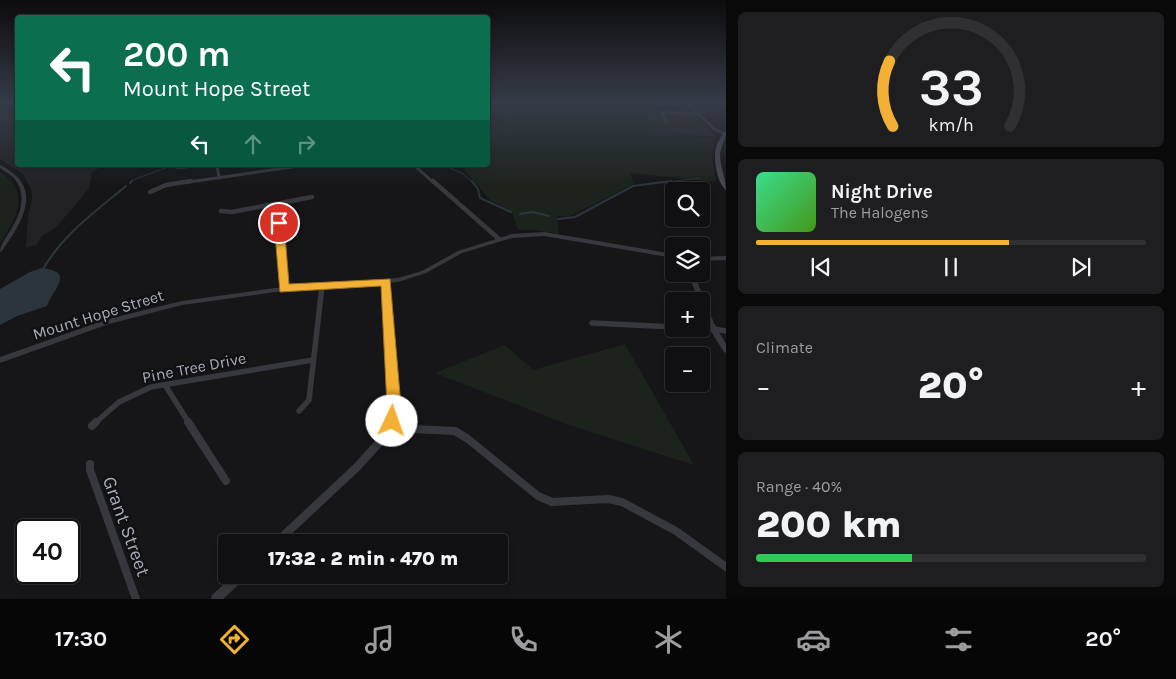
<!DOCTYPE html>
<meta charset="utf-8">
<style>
body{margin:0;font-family:Karla,sans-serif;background:#1e1e20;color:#f1f3f6;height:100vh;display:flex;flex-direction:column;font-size:19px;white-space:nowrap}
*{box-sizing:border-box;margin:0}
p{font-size:16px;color:#9c9d9f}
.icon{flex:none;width:28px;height:28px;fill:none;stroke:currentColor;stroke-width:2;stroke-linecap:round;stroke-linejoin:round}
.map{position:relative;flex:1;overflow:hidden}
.details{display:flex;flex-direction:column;gap:12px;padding:12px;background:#09090a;width:450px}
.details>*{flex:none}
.guide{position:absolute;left:15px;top:15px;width:475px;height:152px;border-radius:5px;box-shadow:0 2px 8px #0003,0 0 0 1px #303032;background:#0b6e4f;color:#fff;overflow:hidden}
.controls{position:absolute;left:665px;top:182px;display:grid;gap:10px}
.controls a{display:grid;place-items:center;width:45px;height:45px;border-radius:5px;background:#101012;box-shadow:0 2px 8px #0003,0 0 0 1px #303032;font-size:25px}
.speed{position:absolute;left:15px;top:519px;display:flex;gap:10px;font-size:25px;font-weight:700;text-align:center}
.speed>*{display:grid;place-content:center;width:65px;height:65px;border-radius:50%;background:#101012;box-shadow:0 2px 8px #0003,0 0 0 1px #303032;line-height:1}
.speed .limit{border:2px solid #111;border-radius:8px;background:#fff;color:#111}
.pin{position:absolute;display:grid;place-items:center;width:42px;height:42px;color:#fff;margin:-21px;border:2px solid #fff;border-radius:50%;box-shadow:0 1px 5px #0007}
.me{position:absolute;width:55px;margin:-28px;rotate:3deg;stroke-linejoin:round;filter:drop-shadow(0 0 4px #0008)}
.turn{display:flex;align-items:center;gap:18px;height:105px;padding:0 25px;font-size:22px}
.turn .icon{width:65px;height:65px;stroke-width:2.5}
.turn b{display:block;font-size:35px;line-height:42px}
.lanes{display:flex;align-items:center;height:48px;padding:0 25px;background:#0003;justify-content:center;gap:25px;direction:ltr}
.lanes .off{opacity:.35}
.big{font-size:38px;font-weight:800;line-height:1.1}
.details .tile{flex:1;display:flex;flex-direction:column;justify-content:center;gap:8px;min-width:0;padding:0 18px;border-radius:8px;background:#1e1e20}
.details .dial{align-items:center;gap:0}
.dial svg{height:130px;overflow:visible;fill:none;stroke:#303032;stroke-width:7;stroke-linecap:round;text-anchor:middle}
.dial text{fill:#f1f3f6;stroke:none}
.song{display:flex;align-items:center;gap:15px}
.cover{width:60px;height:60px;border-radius:8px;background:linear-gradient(135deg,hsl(150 70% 55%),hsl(100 70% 35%))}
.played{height:5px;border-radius:2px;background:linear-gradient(90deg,#f2b134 65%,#303032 65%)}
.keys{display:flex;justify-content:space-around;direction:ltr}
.heat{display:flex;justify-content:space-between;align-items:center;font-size:28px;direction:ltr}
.charge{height:8px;border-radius:4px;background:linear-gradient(90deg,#34c759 40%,#303032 0)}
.trip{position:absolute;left:218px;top:534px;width:290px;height:50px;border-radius:5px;background:#101012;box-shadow:0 2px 8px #0003,0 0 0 1px #303032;font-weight:800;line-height:50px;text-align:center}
.menu{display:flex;height:80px;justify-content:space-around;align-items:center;background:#060607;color:#9c9d9f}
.menu .icon{width:35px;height:35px}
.menu .active{color:#f2b134}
.menu b{font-size:22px;color:#f1f3f6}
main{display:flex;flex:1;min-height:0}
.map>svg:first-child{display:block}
</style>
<main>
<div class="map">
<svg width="726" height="599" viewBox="0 0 726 599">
<rect width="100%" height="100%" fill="#161618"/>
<g fill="#222225">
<path d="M17,109L18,165H125L103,166L92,172L89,188L73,208L54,229L42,236L37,245L26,247L28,216L32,198L31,189L23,174L0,159V114Z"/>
<path d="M657,110L694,113L716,137L654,133L645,115L661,116Z"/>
</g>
<g fill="#1c231d">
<path d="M488,102H604V104L640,107L654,133L715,138L712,156L716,182L630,173L634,184L568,217L557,216L559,234L535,230H518L512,212L490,200L463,168L464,165H488Z"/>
<path d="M0,172C31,191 17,218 0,242Z"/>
<path d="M625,344L694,465L572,426L435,373L505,345L533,370Z"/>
</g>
<path fill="#2c353c" d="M42,268C76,272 53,289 47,306L17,316L0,325V289L30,272Z"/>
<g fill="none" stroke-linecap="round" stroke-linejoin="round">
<g stroke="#2c353c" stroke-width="1">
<path d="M442,165L462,173L473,183"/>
<path d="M130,183L135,179L171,166L178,169L208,165"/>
<path d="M661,183L700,178"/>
</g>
<g stroke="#2c353c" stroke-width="2">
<path d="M472,181L478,189L480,198L511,212"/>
<path d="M130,183L132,181"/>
<path d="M520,214L533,212L549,216"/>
<path d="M558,219L575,217L633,186L671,181"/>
<path d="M42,271C61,236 96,211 126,186"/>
</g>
<g stroke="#37383d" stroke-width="3">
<path d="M687,102L714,129L725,134"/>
<path d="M0,104L9,102"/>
<path d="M666,121L661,112L699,114"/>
<path d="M217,165L219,178"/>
<path d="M414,165L434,183"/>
<path d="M182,183L306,165"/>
</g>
<g stroke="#37383d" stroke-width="4.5">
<path d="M433,181L499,239"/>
<path d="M150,192L166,185L191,181"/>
<path d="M277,204L284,287"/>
<path d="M221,211L232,212L312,197"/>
</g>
<g stroke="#37383d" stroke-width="5.5">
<path d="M284,286V289"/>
<path d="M592,323L674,327"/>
<path d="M701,327L726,331"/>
<path d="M165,385L189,423"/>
<path d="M299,411L309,400L322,286"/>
<path d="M95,423L119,402L151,387L313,360"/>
</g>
<g stroke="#37383d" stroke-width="8">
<path d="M188,422L226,481"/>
<path d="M390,425L411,429L455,431L468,439L538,496L552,502L608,499L622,502L676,531L726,567"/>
<path d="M92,426L96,422"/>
<path d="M90,464V470L136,599"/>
</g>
<g fill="#37383d" fill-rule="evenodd">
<path d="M0,165C45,187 23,221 2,251L0,252C0,244 6,238 10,231C21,214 28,194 13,177C9,174 4,171 0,168Z"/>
<path d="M544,232L674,254V258L544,236L512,238L462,253L426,273L398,282L389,283L398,406L396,421L389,438L360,470L283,542H272L274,539L354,464L383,432L388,421L390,406L383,283L275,292L182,305L109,324L0,363V357L108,319L182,301L275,288L398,278L422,271L458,251L512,234Z"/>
<path d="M726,256V260L701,261V257Z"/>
<path d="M688,274H694L714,323L726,344V353L724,352C715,337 701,319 701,301H699Z"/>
<path d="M234,575H246L245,579L223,599H211L212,595Z"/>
</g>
<path fill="#45474d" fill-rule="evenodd" d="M724,132H726C726,139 721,146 720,154C720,167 726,178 726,190C717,183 713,158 716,147C718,141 721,137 724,132Z"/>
</g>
<linearGradient id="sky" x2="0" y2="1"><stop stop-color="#0c0c0d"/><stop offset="0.55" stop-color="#363c48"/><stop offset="1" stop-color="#363c48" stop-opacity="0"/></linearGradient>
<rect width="726" height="186" fill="url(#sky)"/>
<path fill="#f2b134" stroke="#9d7322" d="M279,220L284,223L289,284L390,279L401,406L397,426L392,428L387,426L385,421L387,406L381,286L280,292L274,223Z"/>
<g text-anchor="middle" stroke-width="5" stroke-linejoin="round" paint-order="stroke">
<g font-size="16" fill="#a8adb8" stroke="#111113">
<text transform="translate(98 314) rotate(-17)" y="6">Mount Hope Street</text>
<text transform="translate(194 367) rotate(-11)" y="6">Pine Tree Drive</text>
</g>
<g font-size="19" fill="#a8adb8" stroke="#111113">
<text transform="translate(127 526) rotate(70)" y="7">Grant Street</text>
</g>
</g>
</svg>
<div class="controls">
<a><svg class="icon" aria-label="search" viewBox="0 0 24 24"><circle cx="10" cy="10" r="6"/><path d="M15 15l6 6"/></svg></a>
<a><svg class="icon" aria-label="layers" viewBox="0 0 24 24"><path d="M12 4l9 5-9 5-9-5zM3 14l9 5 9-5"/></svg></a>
<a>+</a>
<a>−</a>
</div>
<div class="speed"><div class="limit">40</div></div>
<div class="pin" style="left:279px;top:223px;background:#d93025"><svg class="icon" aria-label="arrive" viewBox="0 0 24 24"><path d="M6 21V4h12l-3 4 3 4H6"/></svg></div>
<svg class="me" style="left:392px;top:421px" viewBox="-20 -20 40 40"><circle r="19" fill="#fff"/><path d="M0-13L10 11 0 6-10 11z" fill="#f2b134"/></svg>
<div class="trip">17:32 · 2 min · 470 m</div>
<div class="guide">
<div class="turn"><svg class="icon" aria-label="left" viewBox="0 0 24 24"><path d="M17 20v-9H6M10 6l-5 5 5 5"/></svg><div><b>200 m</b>Mount Hope Street</div></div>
<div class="lanes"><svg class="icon" aria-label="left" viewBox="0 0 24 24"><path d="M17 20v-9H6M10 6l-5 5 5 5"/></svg><svg class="icon off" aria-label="ahead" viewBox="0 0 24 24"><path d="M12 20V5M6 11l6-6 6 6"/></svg><svg class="icon off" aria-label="right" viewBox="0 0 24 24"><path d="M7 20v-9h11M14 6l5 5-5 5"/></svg></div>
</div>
</div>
<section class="details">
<div class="tile dial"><svg viewBox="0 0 100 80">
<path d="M14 69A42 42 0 1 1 86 69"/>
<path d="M14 69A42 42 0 0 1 12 29" stroke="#f2b134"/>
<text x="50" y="56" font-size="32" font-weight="700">33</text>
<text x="50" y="72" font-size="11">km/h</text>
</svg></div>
<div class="tile">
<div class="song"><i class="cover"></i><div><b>Night Drive</b><p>The Halogens</p></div></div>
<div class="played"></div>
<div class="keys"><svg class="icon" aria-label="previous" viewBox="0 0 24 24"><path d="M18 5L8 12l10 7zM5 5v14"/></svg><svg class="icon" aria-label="pause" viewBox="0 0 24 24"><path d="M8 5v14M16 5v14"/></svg><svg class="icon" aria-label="next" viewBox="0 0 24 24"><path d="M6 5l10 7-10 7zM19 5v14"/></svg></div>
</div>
<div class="tile"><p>Climate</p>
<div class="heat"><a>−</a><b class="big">20°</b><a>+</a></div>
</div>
<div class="tile"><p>Range · 40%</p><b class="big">200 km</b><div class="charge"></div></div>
</section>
</main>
<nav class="menu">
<b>17:30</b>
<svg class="icon active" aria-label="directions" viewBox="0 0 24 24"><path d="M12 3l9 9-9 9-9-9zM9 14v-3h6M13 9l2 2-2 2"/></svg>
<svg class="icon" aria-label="music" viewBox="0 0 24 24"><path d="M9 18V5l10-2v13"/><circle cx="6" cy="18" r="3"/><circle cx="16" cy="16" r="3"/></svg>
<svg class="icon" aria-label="phone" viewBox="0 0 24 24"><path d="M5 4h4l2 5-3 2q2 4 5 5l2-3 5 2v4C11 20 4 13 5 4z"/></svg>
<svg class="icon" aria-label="climate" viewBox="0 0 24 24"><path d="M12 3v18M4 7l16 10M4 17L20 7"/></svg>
<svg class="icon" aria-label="car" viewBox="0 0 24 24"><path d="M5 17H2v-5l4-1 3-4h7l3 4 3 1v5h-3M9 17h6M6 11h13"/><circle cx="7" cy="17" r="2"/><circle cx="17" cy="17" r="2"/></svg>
<svg class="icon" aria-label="filters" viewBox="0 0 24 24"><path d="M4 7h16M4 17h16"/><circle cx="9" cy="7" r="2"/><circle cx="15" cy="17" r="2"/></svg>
<b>20°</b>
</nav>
